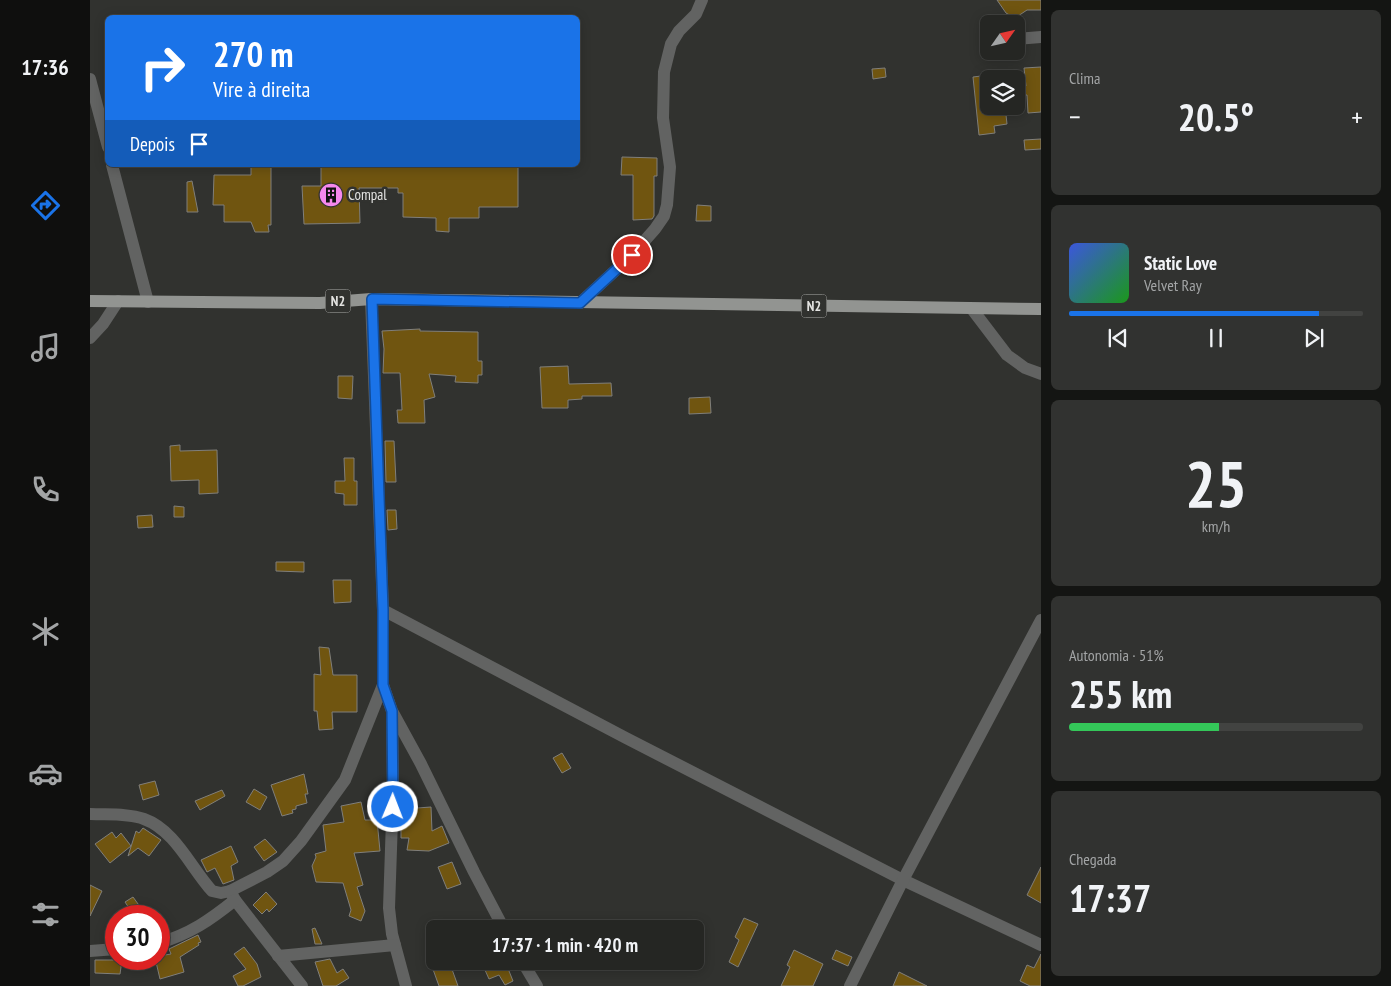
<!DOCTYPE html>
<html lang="pt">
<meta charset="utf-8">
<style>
body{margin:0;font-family:"PT Sans Narrow",sans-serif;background:#313230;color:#f1f3f6;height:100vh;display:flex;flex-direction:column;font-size:19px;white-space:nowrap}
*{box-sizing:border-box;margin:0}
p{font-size:16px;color:#a3a5a6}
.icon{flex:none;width:28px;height:28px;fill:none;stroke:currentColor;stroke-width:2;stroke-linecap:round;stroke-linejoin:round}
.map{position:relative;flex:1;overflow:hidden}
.sheet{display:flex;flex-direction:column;gap:10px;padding:10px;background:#141513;width:350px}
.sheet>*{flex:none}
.hud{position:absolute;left:15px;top:15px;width:475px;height:152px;border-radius:8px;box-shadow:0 2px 12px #0003,0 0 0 1px #424341;background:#1a73e8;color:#fff;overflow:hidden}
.needle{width:32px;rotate:56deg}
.buttons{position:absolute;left:890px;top:15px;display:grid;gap:10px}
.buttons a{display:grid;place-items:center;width:45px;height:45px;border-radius:8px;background:#252623;box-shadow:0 2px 12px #0003,0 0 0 1px #424341;font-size:25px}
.speed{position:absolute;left:15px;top:905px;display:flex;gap:10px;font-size:25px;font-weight:700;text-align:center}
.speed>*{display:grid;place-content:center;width:65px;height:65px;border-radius:50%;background:#252623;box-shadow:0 2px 12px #0003,0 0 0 1px #424341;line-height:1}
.speed .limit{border:8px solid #d22;background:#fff;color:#111}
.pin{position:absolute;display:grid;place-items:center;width:42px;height:42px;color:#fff;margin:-21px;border:2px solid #fff;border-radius:50%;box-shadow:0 1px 5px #0007}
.me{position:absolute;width:55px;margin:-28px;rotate:1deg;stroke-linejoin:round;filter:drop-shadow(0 0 4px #0008)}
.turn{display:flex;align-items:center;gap:18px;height:105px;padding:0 25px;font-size:22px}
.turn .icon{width:65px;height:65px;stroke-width:2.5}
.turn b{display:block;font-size:35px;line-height:42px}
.then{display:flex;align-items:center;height:48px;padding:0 25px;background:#0003;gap:10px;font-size:19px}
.big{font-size:38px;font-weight:700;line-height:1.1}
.sheet .tile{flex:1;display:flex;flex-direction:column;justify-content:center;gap:8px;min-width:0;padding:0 18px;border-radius:8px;background:#313230}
.sheet .dial{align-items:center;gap:0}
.dial b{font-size:65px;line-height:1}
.song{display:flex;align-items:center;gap:15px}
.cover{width:60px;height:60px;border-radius:8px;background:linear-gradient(135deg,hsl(230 70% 55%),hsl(120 70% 35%))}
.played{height:5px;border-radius:2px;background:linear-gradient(90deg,#1a73e8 85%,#424341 85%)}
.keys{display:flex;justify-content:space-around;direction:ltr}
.heat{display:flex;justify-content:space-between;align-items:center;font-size:28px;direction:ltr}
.charge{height:8px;border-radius:4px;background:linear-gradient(90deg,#34c759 51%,#424341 0)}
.trip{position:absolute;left:336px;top:920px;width:278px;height:50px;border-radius:8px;background:#252623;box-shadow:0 2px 12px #0003,0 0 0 1px #424341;font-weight:700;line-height:50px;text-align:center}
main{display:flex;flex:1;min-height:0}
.tabs{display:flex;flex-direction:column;width:90px;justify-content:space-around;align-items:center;background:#0f0f0e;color:#a3a5a6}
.tabs .icon{width:35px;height:35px}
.tabs .current{color:#1a73e8}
.tabs b{font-size:22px;color:#f1f3f6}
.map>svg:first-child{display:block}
</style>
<main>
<nav class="tabs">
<b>17:36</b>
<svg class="icon current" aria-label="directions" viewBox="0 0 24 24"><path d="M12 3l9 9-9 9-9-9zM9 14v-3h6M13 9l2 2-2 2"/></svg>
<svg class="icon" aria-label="music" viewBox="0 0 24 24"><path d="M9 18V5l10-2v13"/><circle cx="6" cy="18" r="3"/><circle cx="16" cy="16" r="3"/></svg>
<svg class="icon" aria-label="phone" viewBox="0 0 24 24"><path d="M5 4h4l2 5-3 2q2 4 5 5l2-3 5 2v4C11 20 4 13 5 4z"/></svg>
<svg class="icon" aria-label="climate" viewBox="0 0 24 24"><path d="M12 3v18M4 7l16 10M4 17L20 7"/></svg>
<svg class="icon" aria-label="car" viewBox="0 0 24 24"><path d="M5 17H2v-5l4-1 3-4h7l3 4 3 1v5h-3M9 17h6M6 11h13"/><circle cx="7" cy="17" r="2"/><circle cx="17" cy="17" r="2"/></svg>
<svg class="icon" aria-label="filters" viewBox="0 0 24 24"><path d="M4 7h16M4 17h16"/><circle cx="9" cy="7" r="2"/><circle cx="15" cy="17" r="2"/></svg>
</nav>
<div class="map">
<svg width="951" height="986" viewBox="0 0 951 986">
<rect width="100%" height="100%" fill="#31322f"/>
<g fill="#705510" stroke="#807f7b">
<path d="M907,0H951V10H937L925,18L916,13Z"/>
<path d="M951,67V112L938,113L937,95H926V86H936L934,68Z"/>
<path d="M795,68L796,77L783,79L782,69Z"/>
<path d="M899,75V106H915L917,124L904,126L905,133L889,135L883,77Z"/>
<path d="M951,139V149L935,150L934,140Z"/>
<path d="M532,157L567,158V176H564V216L562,219L543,220V175H531Z"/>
<path d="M161,165H181V225H178L179,232H165L161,222H134V205H123L124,175H161Z"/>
<path d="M231,165H428V207H389V218H359V232L346,231V218L313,217V193H308V188H269L270,223L214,224L212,186H231Z"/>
<path d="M102,181L108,212H97V182Z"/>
<path d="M607,205L621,206V221H606Z"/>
<path d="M330,329V331L388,332V361H392V375H388V383L365,382L366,376L339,374L345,397L334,400L335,423H308L307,410H312L310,373H293L294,349L292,331Z"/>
<path d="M478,366L479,384L521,383L522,396H492V399L478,400V408H452L450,367Z"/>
<path d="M248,376H263L262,399L248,398Z"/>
<path d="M620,397L621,413L599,414V398Z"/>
<path d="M295,441H304L306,482H296Z"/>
<path d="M90,445V451L127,450L128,493L109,494V480L81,481L80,446Z"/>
<path d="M254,458H264V481H267V505H254V494L245,493V481H255Z"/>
<path d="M84,506L94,507V517H84Z"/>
<path d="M297,510H306L307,529L298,530Z"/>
<path d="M62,515L63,527L48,528L47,516Z"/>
<path d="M186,562H214V572L186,571Z"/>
<path d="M243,580H261V602L244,603Z"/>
<path d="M229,647L239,648L243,675H267V712H242L243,729L229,730L227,711H224V674L231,675Z"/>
<path d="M472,753L481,768L472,773L463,758Z"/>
<path d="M214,774L218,794H215L217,803L206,806V809L202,810L203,813L192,816L181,785Z"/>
<path d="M65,781L69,795L53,800L49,785Z"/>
<path d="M164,789L177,797L170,810L156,802Z"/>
<path d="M132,790L135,796L110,810L105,801Z"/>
<path d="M326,800L327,808L341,807L342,831L352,826L359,843L339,851L317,850L319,838H311V802Z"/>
<path d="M271,802L275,820H287L290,851L264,853L273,885L267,887L275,911L271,921L259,916L261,910L253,883L226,882L222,866L226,857L225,854L236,851L233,825L254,822L251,806Z"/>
<path d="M53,828L71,840L59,856L48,848L38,856L46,831L49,833Z"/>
<path d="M22,832L26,838L31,833L41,846L20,863L5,844Z"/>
<path d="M175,839L187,852L174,861L164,847Z"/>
<path d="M141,846L148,862L141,866L144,880L133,884L125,868L117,872L111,860Z"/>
<path d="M362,862L371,884L357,889L348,867Z"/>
<path d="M951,867V903L937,895Z"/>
<path d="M0,885L12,891L0,916Z"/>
<path d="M176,892L187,904L179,912L177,909L172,914L163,905Z"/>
<path d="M43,897L51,908L43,914L35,902Z"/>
<path d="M654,918L668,924L648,967L639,962L649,940L645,937Z"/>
<path d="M225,928L232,944H225L222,929Z"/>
<path d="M108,935L111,942L108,943L109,945L90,957L94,972L70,979L66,962L58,959H69V956L81,954L79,949Z"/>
<path d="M154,947L167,964L171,977L153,986H148L143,976L156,969L144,954Z"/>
<path d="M704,950L733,964L723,986H691L700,967L697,965Z"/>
<path d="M746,950L762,957L758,966L742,959Z"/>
<path d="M951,954V986H940L930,981L937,965L944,968Z"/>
<path d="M240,959L247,973L253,969L259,978L246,986H233L225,962Z"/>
<path d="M5,960H32L30,974L5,973Z"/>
<path d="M340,961H359L368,986H349Z"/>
<path d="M391,961H415L423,981L415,985L409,975L399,979Z"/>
<path d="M809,972L837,986H803Z"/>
</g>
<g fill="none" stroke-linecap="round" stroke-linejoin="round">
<g stroke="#626362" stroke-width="12">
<path d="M926,39L951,37"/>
<path d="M0,79L18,147"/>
<path d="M22,165L58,302"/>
<path d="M281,299L293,610V685L302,711L331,764L384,872L414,929"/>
<path d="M490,303L542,255L565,229L574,216L577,205L580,167L573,118L574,72L581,44L589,31L606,14L612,0"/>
<path d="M882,309L917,355L935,368L951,374"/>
<path d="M0,338L13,324L28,301"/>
<path d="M293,610L536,738L813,880L951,945"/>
<path d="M302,713L303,790L299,908L302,934L316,986"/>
<path d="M0,814C17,815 37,813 54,819C85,830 101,868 122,891L131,893L140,891L177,872L193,861L211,841L255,780L293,685"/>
<path d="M140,891L145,900L212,986"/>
<path d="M69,943C100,934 120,920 145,900"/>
<path d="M0,951L26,949"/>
<path d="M188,956L305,945"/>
<path d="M432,961L447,986"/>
<path d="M760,986L813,880L951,620"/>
</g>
<path stroke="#929491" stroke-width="12" d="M0,301L230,303L281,299L951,309"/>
</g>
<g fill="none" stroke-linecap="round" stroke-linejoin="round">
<g stroke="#114b97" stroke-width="12">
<path id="route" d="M303,807L302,711L293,685V610L282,299L490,303L542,255"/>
</g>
<use href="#route" stroke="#1a73e8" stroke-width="9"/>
</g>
<defs>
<g id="building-disc" transform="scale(1.25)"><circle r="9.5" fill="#f688ed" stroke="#31322f"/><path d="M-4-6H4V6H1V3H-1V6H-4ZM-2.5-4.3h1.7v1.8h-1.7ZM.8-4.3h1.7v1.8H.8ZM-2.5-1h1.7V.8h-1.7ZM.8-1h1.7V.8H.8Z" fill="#111"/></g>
</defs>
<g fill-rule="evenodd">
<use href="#building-disc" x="241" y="195"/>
</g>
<g text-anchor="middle" stroke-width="5" stroke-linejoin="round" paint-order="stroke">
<g fill="#31322f" stroke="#aeaeac" stroke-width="1">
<rect x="235.5" y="289.5" width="25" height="23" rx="4"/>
<rect x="711.5" y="294.5" width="25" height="23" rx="4"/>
</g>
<g font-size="14" font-weight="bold" fill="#e3e3e1">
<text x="248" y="306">N2</text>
<text x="724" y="311">N2</text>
</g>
<g font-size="15" fill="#e3e3e1" stroke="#31322f" text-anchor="start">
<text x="258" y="200">Compal</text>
</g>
</g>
</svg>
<div class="buttons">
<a><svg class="needle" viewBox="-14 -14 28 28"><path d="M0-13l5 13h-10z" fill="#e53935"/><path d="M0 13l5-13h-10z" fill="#a3a5a6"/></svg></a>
<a><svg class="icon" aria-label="layers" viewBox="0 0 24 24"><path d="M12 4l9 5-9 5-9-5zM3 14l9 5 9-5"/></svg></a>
</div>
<div class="speed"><div class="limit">30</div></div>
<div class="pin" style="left:542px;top:255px;background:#d93025"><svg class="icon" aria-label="arrive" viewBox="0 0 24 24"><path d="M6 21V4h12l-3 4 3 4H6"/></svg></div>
<svg class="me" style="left:303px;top:807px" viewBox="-20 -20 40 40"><circle r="17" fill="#1a73e8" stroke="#fff" stroke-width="3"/><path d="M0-11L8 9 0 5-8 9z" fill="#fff"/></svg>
<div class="trip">17:37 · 1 min · 420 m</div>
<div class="hud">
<div class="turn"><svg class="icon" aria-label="right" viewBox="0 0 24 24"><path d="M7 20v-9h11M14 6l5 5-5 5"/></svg><div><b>270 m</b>Vire à direita</div></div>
<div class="then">Depois<svg class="icon" aria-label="arrive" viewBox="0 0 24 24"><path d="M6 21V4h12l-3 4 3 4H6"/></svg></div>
</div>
</div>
<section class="sheet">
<div class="tile"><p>Clima</p>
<div class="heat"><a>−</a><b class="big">20.5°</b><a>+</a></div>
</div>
<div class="tile">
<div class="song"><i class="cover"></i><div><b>Static Love</b><p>Velvet Ray</p></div></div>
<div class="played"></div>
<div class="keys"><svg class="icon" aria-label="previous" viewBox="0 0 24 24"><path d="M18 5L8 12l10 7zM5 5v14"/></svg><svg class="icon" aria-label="pause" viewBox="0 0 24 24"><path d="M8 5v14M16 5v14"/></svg><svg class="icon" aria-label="next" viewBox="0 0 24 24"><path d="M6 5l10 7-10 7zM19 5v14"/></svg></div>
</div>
<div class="tile dial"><b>25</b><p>km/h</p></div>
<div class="tile"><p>Autonomia · 51%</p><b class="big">255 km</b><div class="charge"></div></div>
<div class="tile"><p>Chegada</p><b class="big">17:37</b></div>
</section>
</main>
